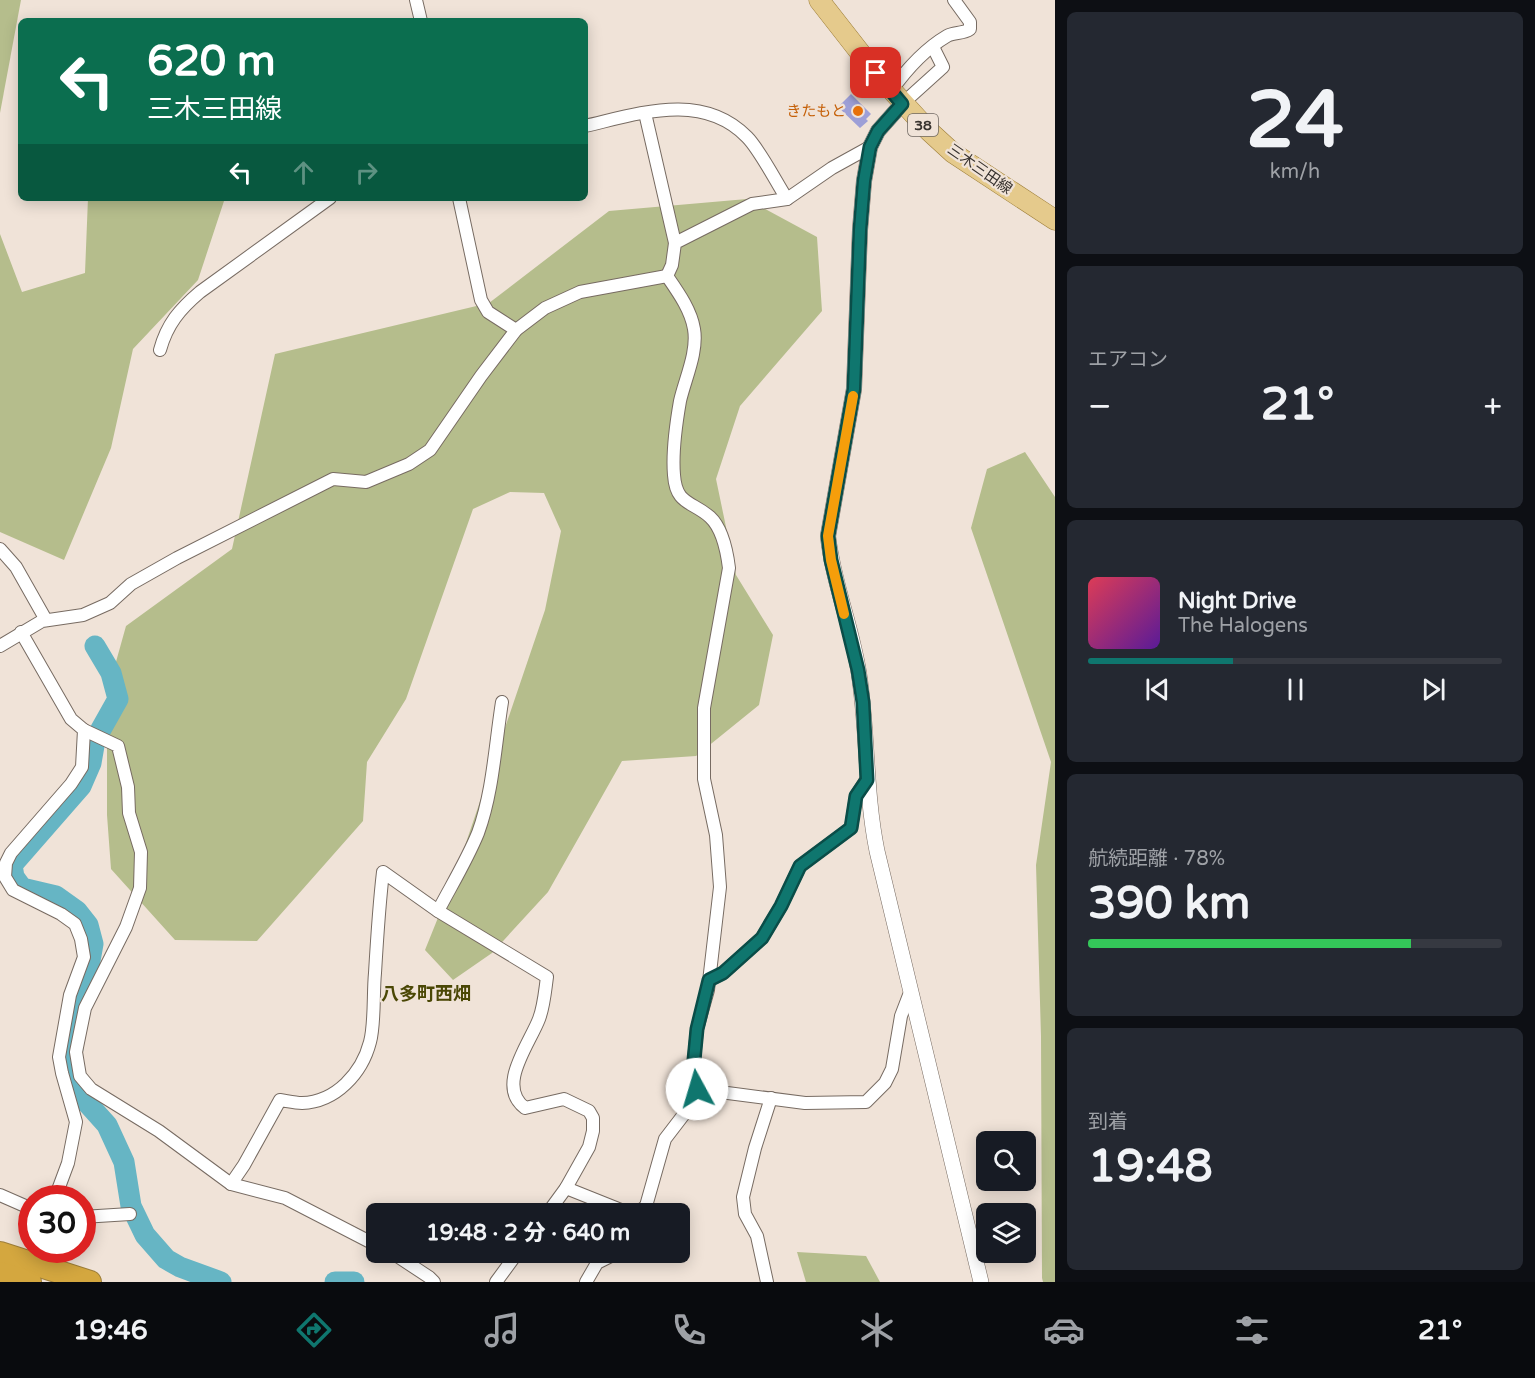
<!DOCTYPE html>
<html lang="ja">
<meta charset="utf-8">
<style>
body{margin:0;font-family:"Varela Round","Noto Sans JP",sans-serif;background:#242831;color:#f1f3f6;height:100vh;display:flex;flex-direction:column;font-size:22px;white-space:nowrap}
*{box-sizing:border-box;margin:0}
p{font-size:20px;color:#9ea1a6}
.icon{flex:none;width:33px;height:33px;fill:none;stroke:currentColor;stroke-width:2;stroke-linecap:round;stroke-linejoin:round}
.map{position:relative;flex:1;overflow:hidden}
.sheet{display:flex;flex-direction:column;gap:12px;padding:12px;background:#0d0f14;width:480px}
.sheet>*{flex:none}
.guide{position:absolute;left:18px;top:18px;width:570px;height:183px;border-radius:9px;box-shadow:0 3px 15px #0003;background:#0b6e4f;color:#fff;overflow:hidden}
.fabs{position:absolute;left:976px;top:1131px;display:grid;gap:12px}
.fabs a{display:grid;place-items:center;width:60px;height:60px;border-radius:9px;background:#171b24;box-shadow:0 3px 15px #0003;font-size:30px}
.speed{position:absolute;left:18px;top:1185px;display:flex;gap:12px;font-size:30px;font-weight:700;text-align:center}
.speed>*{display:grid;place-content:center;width:78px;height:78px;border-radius:50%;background:#171b24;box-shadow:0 3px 15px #0003;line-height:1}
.speed .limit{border:9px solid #d22;background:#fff;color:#111}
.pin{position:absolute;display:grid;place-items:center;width:51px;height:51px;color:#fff;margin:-26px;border-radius:12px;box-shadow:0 3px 9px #0006}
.me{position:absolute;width:66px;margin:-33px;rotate:354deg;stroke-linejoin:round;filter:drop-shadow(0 0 4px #0008)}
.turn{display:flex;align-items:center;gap:21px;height:126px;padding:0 30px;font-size:27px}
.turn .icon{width:78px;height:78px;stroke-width:2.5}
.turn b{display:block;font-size:42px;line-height:51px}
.lanes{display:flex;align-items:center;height:57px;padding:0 30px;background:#0003;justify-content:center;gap:30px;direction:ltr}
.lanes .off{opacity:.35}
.big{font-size:45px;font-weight:800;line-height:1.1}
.sheet .widget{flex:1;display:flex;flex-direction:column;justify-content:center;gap:9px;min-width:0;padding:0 21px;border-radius:9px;background:#242831}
.sheet .dial{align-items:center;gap:0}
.dial b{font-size:78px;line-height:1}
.song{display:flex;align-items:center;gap:18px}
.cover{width:72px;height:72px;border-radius:9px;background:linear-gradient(135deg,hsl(350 70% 55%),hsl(270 70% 35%))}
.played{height:6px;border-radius:3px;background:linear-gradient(90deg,#0f766e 35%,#363941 35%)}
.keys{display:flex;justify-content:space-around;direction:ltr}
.heat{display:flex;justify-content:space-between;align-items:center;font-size:33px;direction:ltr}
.charge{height:9px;border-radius:4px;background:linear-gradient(90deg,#34c759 78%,#363941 0)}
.trip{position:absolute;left:366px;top:1203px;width:324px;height:60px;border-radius:9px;background:#171b24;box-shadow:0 3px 15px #0003;font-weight:800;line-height:60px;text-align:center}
.tabs{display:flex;height:96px;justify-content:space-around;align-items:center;background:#090b0e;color:#9ea1a6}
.tabs .icon{width:42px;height:42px}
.tabs .active{color:#0f766e}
.tabs b{font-size:27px;color:#f1f3f6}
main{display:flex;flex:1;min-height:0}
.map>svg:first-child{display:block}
</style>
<main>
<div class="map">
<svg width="1055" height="1282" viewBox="0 0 1055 1282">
<rect width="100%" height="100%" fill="#f0e3d8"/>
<g fill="#b5bd8c">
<path d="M0,0H21L0,113Z"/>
<path d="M88,198H225L198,280L133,349L111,448L64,560L0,532V234L22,292L85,273Z"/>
<path d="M747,199L817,237L822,311L740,406L716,479L736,575L773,635L759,705L696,756L622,761L548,892L492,953L453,980L425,950L454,878L545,610L561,531L544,493L510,492L473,509L406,699L367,762L363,821L257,941L175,940L111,869L107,815V694L126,626L232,549L275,354L489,303L609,211Z"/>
<path d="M1025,452L1055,497V1282H1043L1042,1278L1041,1036L1036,865L1051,762L971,528L987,469Z"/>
<path d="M797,1252L866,1256L880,1282H806Z"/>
</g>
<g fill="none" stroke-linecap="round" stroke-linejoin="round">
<g stroke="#66b5c4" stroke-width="21">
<path d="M95,646L111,673L118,699L95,740L91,763L81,786L12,865L14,877L22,888L56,896L77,911L88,925L93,944L88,972L76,1009L71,1071L73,1084L80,1095L107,1125L124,1162L131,1206L145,1235L166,1259L180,1267L221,1282"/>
<path d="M335,1282H354"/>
</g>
</g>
<path fill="#9d9fd7" d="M851,94L871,114L866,119L868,121L860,128L838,107Z"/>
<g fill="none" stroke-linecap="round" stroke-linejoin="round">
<g stroke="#776b62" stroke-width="14">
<g id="minor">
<path d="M416,0L421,21"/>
<path d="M891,91C906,70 925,49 947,36C954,32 963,34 970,29V22L954,0"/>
<path d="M902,104L943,67L933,47"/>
<path d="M645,113L675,243"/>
<path d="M585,126C638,114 702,91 747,137C760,150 776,182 787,199"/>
<path d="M459,198L481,300L488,312L516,330"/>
<path d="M667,276L672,265L675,243L752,204L787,199L832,168L870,147"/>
<path d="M160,350C167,324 180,309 200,292L330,198"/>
<path d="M0,549L16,567L46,620"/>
<path d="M21,632L71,719L84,730L82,767L71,784L11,853L6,863L5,877L13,890L61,914L75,924L81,939L84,957L70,995L59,1057L62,1073L76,1122L68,1163L55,1198"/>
<path d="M0,646L42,621L83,615L110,603L131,584L177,558L333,479L366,482L409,464L430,450L481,376L516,330L545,308L580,292L667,276"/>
<path d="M84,730L118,746L128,787L129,813L141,852L140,888L126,927L85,1008L76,1052L80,1076L91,1089L159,1131L231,1184L285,1198L376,1245"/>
<path d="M438,911C451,886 467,860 478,833C493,792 495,746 502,702"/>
<path d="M709,980L723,973L762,938L781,906L800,866L851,828L856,796L866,780"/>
<path d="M697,1089L805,1103L866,1102L885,1083L892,1069L901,1016L911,990"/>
<path d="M231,1184L244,1165L280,1100C287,1101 295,1103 302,1103C336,1102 362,1073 370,1042C375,1024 373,993 375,973C377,939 379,906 383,872L438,911L547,977C545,991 544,1006 539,1019C529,1045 496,1086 525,1108L564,1099L589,1111L593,1118V1131L589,1147L566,1188L547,1214"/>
<path d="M566,1188L631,1214"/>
<path d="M0,1195L32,1209"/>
<path d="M636,1214L646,1206L665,1139L688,1109L697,1089L694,1060L697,1029L708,990L720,887L716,835L704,779V708L729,568C727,552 723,529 710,517C692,501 676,505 674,475C672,452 676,424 680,401C685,379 698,352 694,329C691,310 678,292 667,276"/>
<path d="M82,1217L130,1214"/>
<path d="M391,1252L429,1277L434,1282"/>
<path d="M496,1282L518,1252"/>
<path d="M586,1282L597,1263L619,1252"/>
<path d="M767,1282L757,1236L745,1214L743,1197L755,1148L771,1098"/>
</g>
</g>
<g stroke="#776b62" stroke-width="16">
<path id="tertiary" d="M902,104L878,131L870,147L864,181L860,230L854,389L828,536C833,583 852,627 859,674C868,733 865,792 877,851L981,1282"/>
</g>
<g stroke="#9d7e39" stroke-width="21">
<path id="primary" d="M819,0L876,73L929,131L953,153L1055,220"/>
</g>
<g stroke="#9d7e39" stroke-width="24">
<g id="motorway">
<path d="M0,1253L90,1282"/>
<path d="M0,1273L30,1282"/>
</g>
</g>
<use href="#minor" stroke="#fff" stroke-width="12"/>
<use href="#tertiary" stroke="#fff" stroke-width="15"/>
<use href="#primary" stroke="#e5ca8c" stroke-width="20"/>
<use href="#motorway" stroke="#d4a73f" stroke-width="22"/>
</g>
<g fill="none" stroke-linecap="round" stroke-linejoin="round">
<g stroke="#0a4d48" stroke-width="15">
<path id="route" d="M697,1089L694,1060L697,1029L709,980L723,973L762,938L781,906L800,866L851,828L856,796L867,780L863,702L858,670L831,560L828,536L854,389L860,230L864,181L870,147L878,131L902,104L876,73"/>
</g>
<use href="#route" stroke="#0f766e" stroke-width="10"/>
<path stroke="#f59e0b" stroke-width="10" d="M844,614L831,560L828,536L853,396"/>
</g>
<circle fill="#e8710a" stroke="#f0e3d8" stroke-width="2" cx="858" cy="111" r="6"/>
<g text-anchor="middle" stroke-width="4.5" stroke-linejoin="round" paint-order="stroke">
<rect fill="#f0e3d8" stroke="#6e6761" stroke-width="1.5" x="908" y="114" width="30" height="22" rx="4.5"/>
<g font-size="14" font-weight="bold" fill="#37322e">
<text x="923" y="130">38</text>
</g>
<g font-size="15" fill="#c56008" stroke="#f0e3d8" text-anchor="end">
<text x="846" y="116">きたもと</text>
</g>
<g font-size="15" fill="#37322e" stroke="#f0e3d8">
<text transform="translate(980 169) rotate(35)" y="5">三木三田線</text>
</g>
<g font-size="18" font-weight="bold" fill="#4a4705" stroke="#f0e3d8">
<text x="426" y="1000">八多町西畑</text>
</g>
</g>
</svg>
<div class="fabs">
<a><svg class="icon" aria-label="search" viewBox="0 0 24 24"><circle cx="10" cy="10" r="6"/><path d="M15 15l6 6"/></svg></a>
<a><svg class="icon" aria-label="layers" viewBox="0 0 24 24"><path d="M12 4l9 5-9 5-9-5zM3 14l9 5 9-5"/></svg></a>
</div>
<div class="speed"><div class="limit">30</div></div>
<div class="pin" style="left:876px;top:73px;background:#d93025"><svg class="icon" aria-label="arrive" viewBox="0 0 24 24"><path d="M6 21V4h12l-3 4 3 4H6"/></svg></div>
<svg class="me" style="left:697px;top:1089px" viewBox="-20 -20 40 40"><circle r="19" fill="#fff"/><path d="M0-13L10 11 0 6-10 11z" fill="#0f766e"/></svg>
<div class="trip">19:48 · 2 分 · 640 m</div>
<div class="guide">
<div class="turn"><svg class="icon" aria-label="left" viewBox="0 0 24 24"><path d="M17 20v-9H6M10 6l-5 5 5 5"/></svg><div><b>620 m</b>三木三田線</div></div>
<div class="lanes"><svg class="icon" aria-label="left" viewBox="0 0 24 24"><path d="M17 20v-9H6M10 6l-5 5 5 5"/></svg><svg class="icon off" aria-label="ahead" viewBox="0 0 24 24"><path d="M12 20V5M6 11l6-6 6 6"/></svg><svg class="icon off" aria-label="right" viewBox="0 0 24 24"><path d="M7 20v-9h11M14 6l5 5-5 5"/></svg></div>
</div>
</div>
<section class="sheet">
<div class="widget dial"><b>24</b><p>km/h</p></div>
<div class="widget"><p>エアコン</p>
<div class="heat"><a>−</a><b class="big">21°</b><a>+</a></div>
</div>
<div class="widget">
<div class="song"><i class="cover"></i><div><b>Night Drive</b><p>The Halogens</p></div></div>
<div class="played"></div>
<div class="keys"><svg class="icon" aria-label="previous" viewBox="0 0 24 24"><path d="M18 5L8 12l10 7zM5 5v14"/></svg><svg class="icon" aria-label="pause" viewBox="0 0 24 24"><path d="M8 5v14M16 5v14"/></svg><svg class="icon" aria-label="next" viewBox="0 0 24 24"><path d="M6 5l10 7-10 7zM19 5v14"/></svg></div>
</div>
<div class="widget"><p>航続距離 · 78%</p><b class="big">390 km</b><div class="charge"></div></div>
<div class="widget"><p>到着</p><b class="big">19:48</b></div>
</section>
</main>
<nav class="tabs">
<b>19:46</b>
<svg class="icon active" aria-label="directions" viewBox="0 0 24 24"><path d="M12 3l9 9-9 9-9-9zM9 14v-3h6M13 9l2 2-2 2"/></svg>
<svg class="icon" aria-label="music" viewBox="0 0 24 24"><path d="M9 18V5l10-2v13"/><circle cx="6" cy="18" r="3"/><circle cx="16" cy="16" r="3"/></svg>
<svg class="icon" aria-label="phone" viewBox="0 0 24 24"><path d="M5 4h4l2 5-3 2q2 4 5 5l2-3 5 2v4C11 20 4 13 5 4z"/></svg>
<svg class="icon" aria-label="climate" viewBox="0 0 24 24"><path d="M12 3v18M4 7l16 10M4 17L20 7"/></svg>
<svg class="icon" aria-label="car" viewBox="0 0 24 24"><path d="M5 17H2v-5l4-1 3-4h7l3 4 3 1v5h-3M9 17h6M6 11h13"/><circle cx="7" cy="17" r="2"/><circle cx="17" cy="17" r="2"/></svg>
<svg class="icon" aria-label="filters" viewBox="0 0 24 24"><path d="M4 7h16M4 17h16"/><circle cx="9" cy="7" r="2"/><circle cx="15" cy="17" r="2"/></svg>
<b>21°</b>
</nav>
